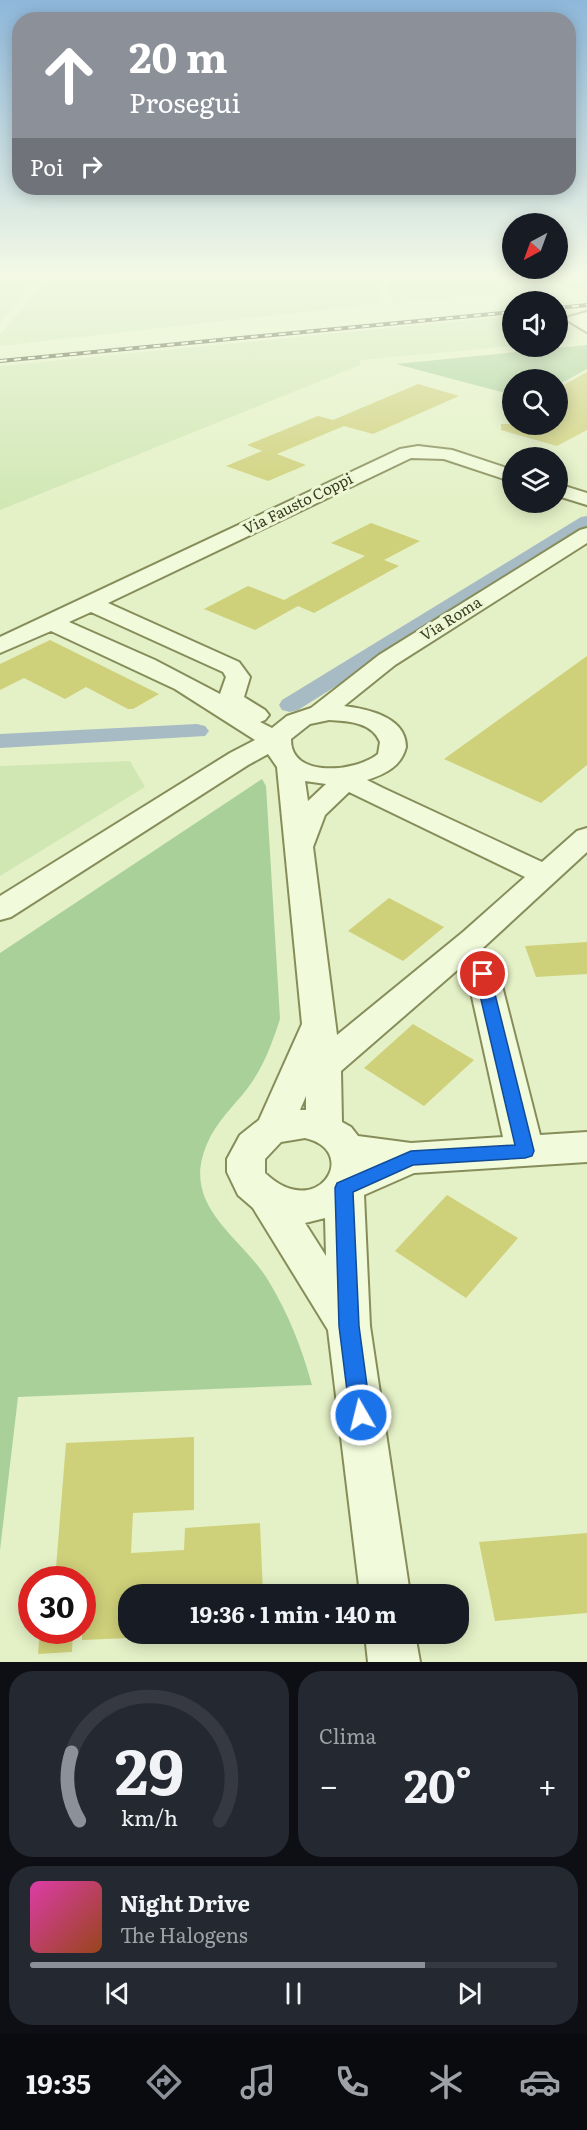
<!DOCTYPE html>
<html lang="it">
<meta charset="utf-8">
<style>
body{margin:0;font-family:Literata,serif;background:#242831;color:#f1f3f6;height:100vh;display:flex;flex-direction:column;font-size:22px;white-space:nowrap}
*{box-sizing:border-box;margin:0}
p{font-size:20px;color:#9ea1a6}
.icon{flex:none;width:33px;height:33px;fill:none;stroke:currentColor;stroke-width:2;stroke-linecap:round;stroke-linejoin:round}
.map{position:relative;height:1662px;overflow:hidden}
.panel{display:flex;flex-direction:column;gap:9px;padding:9px;background:#0d0f14;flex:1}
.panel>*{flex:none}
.top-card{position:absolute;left:12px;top:12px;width:564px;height:183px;border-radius:24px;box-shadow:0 3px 15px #0003;background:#8c9099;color:#fff;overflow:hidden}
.needle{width:39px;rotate:221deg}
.tools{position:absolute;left:502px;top:213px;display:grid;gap:12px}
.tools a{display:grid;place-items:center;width:66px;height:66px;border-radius:50%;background:#171b24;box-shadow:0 3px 15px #0003;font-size:30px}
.speed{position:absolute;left:18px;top:1566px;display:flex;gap:12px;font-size:30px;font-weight:700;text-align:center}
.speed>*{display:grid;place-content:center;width:78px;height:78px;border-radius:50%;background:#171b24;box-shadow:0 3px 15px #0003;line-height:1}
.speed .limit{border:9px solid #d22;background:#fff;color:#111}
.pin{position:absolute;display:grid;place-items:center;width:51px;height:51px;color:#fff;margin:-26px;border:3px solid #fff;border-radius:50%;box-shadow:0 2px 6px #0007}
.me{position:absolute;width:66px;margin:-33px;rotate:352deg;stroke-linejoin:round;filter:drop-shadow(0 0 4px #0008)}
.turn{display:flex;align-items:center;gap:21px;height:126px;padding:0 18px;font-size:27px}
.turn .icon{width:78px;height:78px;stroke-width:2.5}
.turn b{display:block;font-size:42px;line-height:51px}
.then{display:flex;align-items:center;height:57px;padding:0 18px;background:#0003;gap:12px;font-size:22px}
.big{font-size:45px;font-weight:700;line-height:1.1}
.panel .tile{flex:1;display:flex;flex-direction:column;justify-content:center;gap:9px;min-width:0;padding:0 21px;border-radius:24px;background:#242831}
.panel .dial{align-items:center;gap:0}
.dial svg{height:156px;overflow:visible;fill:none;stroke:#363941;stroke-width:7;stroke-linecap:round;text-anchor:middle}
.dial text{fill:#f1f3f6;stroke:none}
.song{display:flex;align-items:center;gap:18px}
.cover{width:72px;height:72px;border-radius:9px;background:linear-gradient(135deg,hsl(320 70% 55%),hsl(20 70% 35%))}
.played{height:6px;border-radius:3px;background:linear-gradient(90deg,#8c9099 75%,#363941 75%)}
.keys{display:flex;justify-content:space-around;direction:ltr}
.heat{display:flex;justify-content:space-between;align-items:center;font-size:33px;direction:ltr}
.panel .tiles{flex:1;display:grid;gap:9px;grid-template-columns:1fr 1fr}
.tile:last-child{grid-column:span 2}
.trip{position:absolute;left:118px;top:1584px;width:351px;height:60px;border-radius:24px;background:#171b24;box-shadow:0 3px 15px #0003;font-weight:700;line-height:60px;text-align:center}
.tab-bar{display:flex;height:96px;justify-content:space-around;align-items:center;background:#090b0e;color:#9ea1a6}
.tab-bar .icon{width:42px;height:42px}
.tab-bar .current{color:#8c9099}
.tab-bar b{font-size:27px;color:#f1f3f6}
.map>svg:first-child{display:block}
</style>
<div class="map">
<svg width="587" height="1662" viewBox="0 0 587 1662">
<rect width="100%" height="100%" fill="#e4f1c6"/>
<g fill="#d0e7b3">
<path d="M0,274H39L0,322Z"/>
<path d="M51,274H374L383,303L0,346V335Z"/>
<path d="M383,274H587V287L392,303Z"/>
<path d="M513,316V346L360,360V365L0,510V366Z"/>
<path d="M130,761L145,787L0,876V766Z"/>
</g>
<g fill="#a9d099">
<path d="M587,345V369L558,385V380H513V395L396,364Z"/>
<path d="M262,779L266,786L280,1019C272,1044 263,1068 247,1089C233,1107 216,1122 207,1144C180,1206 240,1235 268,1280C289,1315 301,1346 312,1385L18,1397L0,1550V953Z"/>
</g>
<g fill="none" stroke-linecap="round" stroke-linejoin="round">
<g fill="#a7bbc4" fill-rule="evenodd">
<path d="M587,516V529L298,710L290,712L282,710L279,705L282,700L581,517Z"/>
<path d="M197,724L205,726L209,731L205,736L0,748V734Z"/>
</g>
</g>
<g fill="#cfd07a">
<path d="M587,372V430L557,446L501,430V424H558V388Z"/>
<path d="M418,384L459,396L373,434L344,426L277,454L306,465L268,481L226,466L262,451L247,445L318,416L333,420Z"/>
<path d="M371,523L420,541L384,560L399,566L314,613L298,606L255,630L204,609L248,586L284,600L365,556L331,543Z"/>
<path d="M50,640L159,694L133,709H128L86,687L65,699L24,678L0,690V664Z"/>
<path d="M587,656V765L541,803L444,759Z"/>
<path d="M389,898L444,927L403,961L348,931Z"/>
<path d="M587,942V974L536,977L525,946Z"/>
<path d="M413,1024L474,1060L424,1106L364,1068Z"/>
<path d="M447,1195L518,1238L466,1298L395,1251Z"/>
<path d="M194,1437V1510L133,1513L131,1553L184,1550L185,1528L260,1523L263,1594H129V1638L82,1640V1580H55L66,1443Z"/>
<path d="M587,1533V1613L495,1621L479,1542Z"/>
<path d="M40,1630H73L72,1652L38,1654Z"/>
</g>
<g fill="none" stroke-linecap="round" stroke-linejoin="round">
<g stroke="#878d5a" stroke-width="4">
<g id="street">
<path d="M587,312V332L567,320L569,317Z"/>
<path d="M418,446L452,450L513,470V482L444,459L411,458L108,603L239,662L250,677L244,697L265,710L269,715L265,720L260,722L272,728L287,716L311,708L379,655L580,530L587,528V543L395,665L344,706C368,709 406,717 406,747C401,767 385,774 367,780L383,788L542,862L577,831L587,828V852L485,946L341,1071L342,1122L351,1127L358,1136L411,1143L503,1137L467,974L472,966L483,963L494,966L499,974L540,1135L587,1132V1162L414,1173L364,1195L370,1326L410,1594H360L328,1330L253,1208L238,1195L227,1172V1159L240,1135L259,1120L302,1024L277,767L268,754L248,765L11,917L0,920V896L230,753L255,740L175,689L51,631L0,653V637L400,449ZM91,612L223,672L226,677L220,694L155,660L69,622ZM329,720C348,721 372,722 380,742L378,754C356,772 290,779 291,739L310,724ZM305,781L326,784L308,801ZM349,792L525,877L463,932L337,1035L313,847L325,815ZM306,1096V1110H300ZM305,1138C362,1151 317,1223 265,1173V1159L281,1142ZM325,1218L326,1256L305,1223Z"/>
<path d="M558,484L587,493V505L558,496Z"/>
<path d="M365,1634H415L420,1662H368Z"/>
</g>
</g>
<use href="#street" fill="#f1fada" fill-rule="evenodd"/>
<g stroke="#3a3d1f" stroke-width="4">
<g id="rail">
<path d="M558,308L587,305"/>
<path d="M0,361L513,312"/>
</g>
</g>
<use href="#rail" stroke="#edf7d6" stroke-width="2" stroke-dasharray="7" stroke-linecap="butt"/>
</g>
<linearGradient id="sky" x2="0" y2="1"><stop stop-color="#8eb7da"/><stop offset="0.54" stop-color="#f3f9e5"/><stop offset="1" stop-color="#f3f9e5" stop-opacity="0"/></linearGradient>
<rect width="587" height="507" fill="url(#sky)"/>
<path fill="#1a73e8" stroke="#114b97" stroke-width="1.5" d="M483,969L488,971L490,974L534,1151L532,1156L525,1158L413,1165L353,1192L359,1326L371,1415L368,1422L361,1425L353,1422L350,1415L339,1326L335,1188L337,1183L411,1151L515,1145L475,974L477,971Z"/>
<g text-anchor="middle" stroke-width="6" stroke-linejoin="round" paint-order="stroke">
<g font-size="15" fill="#3a3d1f" stroke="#edf7d6">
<text transform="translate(298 504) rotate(-26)" y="5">Via Fausto Coppi</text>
<text transform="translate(451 619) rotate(-32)" y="5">Via Roma</text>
</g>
</g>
</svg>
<div class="tools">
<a><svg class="needle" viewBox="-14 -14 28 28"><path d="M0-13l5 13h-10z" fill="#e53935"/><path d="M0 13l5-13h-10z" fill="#9ea1a6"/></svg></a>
<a><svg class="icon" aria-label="sound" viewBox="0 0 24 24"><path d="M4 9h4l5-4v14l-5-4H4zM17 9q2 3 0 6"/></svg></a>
<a><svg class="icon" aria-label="search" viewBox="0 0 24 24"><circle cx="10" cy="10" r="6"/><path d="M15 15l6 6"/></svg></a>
<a><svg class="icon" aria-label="layers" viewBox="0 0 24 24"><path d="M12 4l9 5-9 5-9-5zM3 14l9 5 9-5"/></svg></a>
</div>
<div class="speed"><div class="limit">30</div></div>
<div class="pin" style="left:483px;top:974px;background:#d93025"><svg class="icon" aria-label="arrive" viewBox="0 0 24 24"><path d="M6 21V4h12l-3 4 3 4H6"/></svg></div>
<svg class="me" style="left:361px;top:1415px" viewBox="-20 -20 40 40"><circle r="17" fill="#1a73e8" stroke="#fff" stroke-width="3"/><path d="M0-11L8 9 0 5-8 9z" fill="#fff"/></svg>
<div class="trip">19:36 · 1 min · 140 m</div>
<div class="top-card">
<div class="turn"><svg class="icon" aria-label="ahead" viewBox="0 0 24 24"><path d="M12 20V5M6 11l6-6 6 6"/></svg><div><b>20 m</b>Prosegui</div></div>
<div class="then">Poi<svg class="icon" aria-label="right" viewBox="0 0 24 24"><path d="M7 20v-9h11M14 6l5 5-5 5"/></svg></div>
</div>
</div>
<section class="panel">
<div class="tiles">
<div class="tile dial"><svg viewBox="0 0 100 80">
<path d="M14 69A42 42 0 1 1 86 69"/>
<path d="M14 69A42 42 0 0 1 10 34" stroke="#8c9099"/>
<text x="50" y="56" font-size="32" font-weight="700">29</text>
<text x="50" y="72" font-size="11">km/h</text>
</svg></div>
<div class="tile"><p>Clima</p>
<div class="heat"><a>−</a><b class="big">20°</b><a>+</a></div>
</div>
<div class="tile">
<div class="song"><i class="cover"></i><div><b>Night Drive</b><p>The Halogens</p></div></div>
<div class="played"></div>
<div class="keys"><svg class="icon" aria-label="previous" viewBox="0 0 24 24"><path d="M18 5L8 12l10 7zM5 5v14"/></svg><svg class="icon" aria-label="pause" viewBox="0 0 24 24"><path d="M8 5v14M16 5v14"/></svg><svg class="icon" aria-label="next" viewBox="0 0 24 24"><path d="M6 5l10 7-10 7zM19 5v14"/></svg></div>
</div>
</div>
</section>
<nav class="tab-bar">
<b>19:35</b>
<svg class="icon current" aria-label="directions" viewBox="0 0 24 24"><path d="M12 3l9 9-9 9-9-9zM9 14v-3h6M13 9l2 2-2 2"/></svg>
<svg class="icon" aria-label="music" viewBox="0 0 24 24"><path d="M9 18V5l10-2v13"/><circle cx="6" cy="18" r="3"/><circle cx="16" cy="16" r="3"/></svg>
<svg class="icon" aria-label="phone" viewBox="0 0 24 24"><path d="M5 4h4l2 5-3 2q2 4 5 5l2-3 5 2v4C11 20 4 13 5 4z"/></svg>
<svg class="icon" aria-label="climate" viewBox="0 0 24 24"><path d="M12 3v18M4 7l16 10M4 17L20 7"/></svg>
<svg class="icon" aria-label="car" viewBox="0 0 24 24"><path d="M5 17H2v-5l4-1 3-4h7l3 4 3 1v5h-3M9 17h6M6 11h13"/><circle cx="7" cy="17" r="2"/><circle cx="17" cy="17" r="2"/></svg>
</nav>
